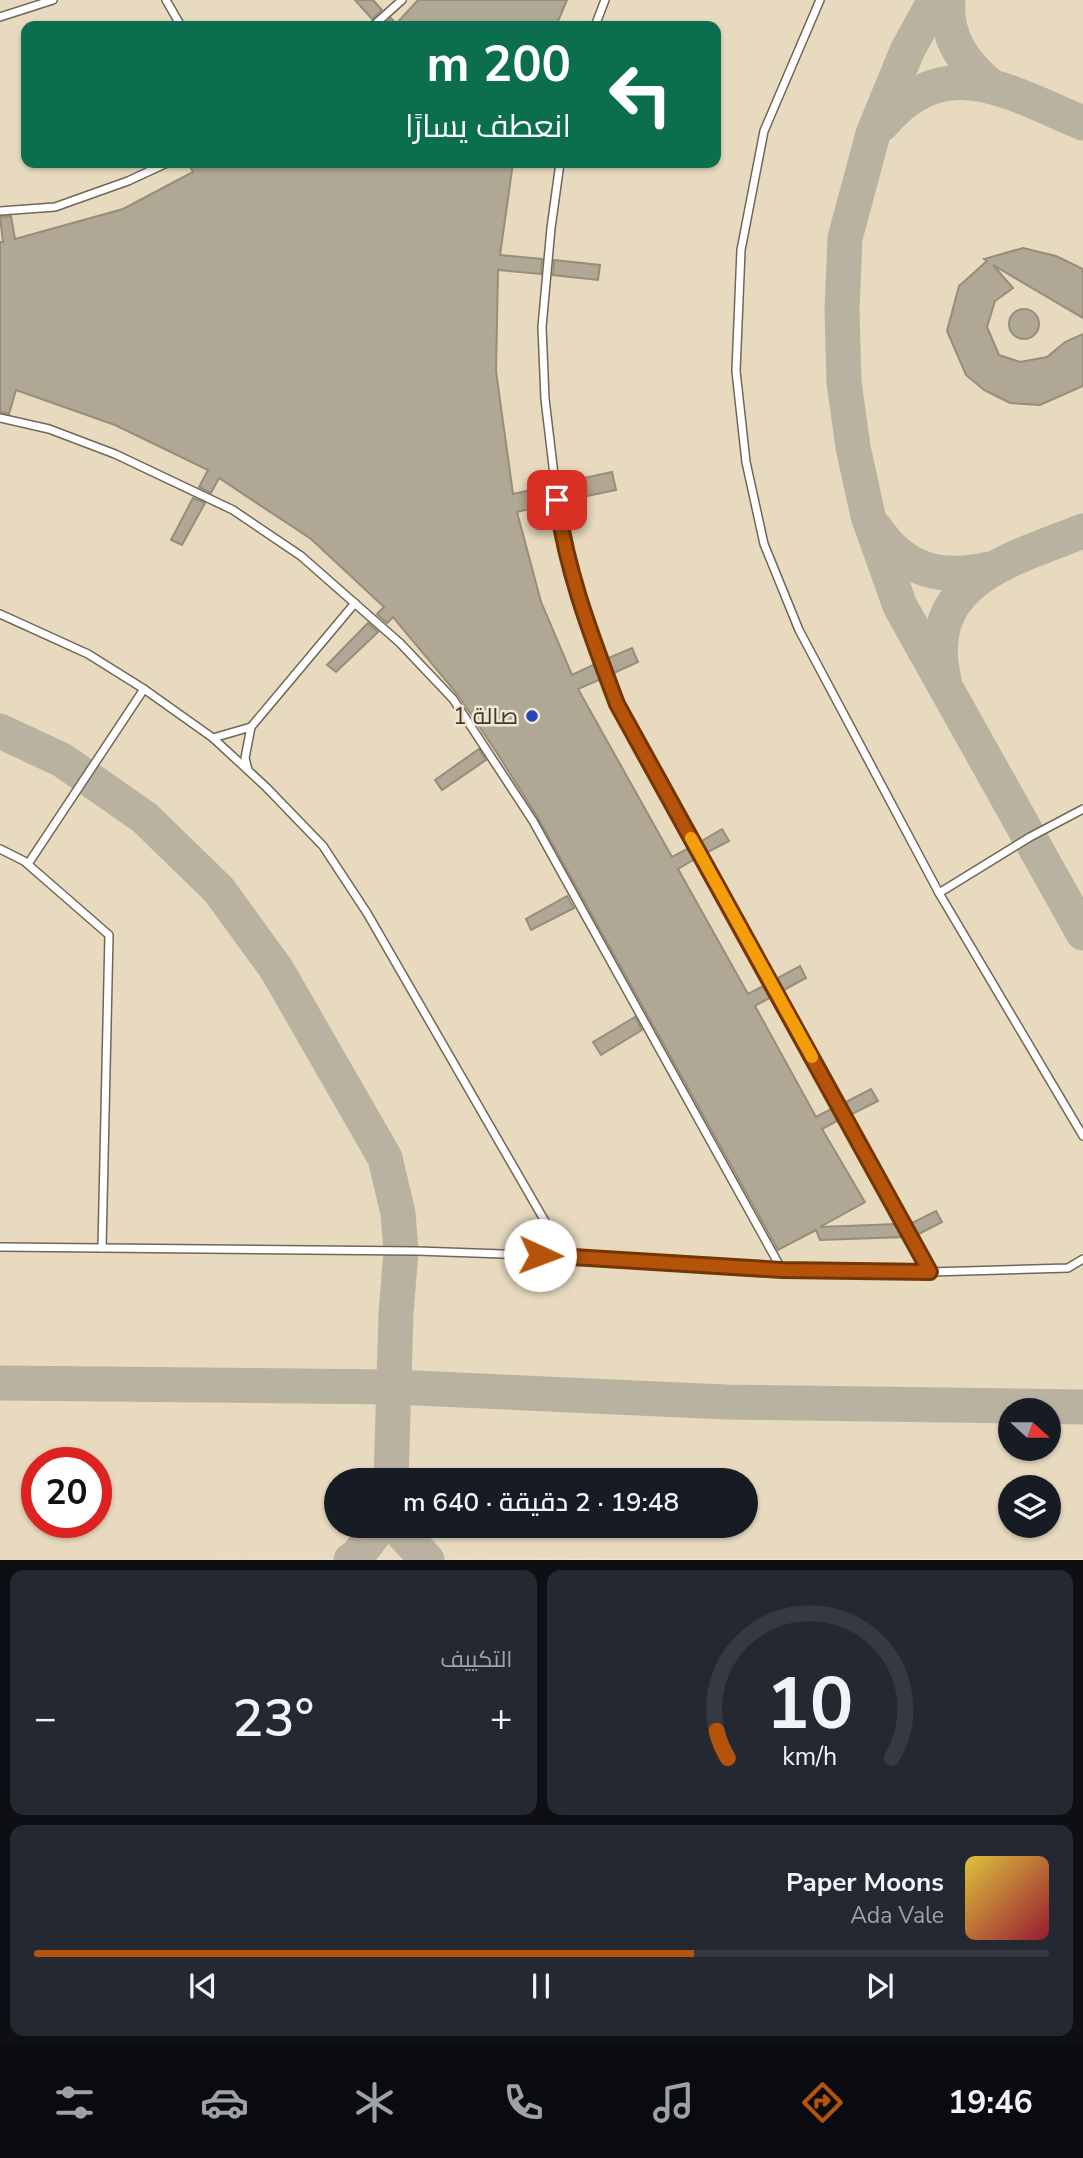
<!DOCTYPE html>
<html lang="ar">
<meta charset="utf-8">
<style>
body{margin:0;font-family:"Nunito Sans",Cairo,sans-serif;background:#242831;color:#f1f3f6;direction:rtl;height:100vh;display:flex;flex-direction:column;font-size:26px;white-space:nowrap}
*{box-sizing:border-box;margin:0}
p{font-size:23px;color:#9ea1a6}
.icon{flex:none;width:38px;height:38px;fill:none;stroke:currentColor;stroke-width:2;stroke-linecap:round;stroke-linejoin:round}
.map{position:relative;height:1560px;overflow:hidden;direction:ltr}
.panel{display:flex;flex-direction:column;gap:10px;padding:10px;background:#0d0f14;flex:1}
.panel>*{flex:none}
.hud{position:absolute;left:21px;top:21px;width:700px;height:147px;border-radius:14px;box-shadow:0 2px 5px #0004;direction:rtl;background:#0b6e4f;color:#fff;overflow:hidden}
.needle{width:46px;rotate:111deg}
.tools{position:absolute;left:998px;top:1398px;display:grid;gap:14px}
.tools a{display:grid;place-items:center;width:63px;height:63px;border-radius:50%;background:#171b24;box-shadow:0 2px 5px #0004;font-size:35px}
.speed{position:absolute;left:21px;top:1447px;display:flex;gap:14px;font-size:35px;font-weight:700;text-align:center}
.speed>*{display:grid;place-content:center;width:91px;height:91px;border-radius:50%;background:#171b24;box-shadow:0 2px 5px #0004;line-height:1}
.speed .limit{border:10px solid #d22;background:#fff;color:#111}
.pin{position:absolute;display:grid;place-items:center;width:60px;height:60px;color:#fff;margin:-30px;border-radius:14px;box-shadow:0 4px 10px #0006}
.me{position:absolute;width:77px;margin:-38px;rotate:92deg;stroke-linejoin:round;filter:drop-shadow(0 0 5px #0008)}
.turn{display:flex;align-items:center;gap:24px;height:147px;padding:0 35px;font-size:32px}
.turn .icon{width:91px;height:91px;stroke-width:2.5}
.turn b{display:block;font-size:49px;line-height:60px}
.big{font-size:52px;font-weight:600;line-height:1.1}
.panel .card{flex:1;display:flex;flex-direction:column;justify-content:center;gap:10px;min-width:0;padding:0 24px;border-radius:14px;background:#242831}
.panel .dial{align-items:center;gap:0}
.dial svg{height:182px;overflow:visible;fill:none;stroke:#363941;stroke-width:7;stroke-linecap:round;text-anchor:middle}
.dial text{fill:#f1f3f6;stroke:none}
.song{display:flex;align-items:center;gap:21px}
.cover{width:84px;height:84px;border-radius:10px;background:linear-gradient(135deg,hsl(50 70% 55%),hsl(350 70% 35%))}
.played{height:7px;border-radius:4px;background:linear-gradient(90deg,#b45309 65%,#363941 65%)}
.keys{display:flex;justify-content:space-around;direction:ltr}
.heat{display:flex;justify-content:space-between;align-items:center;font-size:38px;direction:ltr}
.panel .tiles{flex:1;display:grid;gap:10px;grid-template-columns:1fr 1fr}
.card:last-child{grid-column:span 2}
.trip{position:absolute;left:324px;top:1468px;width:434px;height:70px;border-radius:35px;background:#171b24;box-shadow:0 2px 5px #0004;font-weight:600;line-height:70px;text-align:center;direction:rtl}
.dock{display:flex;height:112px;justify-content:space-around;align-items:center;background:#090b0e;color:#9ea1a6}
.dock .icon{width:49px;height:49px}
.dock .current{color:#b45309}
.dock b{font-size:32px;color:#f1f3f6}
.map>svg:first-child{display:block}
</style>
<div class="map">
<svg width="1083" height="1560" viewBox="0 0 1083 1560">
<rect width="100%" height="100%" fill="#f0e6d2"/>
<path fill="#e7dabf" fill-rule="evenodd" d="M0,0H1083V1559L0,1560ZM26,26H716V163H26ZM1010,1410H1048V1449H1010ZM37,1463H96V1522H37ZM336,1480H746V1526H336ZM1010,1488H1048V1526H1010Z"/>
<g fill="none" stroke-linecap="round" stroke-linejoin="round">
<g stroke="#bab2a1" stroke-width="35">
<path d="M935,0L907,51L873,134L845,238L842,310L844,382L853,447L868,516L900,606L1083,933"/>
<path d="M948,0C945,37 963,63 991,86"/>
<path d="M882,124C945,49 1010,93 1083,123"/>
<path d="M876,529C904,571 941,580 989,569"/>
<path d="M944,680C921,580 1011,560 1083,531"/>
<path d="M0,731L62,760L145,818L219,890L277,970L385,1158L398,1213L401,1251L396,1314L391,1480"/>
<path d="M0,1383L393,1387L726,1402L1083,1407"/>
<path d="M400,1526L403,1534L427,1560"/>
<path d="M351,1560L357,1556L380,1526"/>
</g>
</g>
<g fill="#b0a794" stroke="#968d7b" stroke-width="2">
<path d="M355,0H373L382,10L372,19Z"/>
<path d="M418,0H567L556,26H382L391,18L396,24Z"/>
<path d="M188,163H513L500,255L542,259L541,274L498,270L496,371L513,494L549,486L551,504L517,512L541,602L572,675L595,664L601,679L578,689L672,857L689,848L695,859L678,869L748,994L765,985L771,997L755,1006L816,1117L833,1108L839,1120L822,1129L865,1202L820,1227L897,1224L904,1237L820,1240L816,1230L778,1250L538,818L497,753L458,695L393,617L387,623L377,614L384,607L311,539L219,478L211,493L199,487L208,470L115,425L16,390L9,414L0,412V242H3L0,217L11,216L15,239L123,209L193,172Z"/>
<path d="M1023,248L1056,256L1083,269V318L993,265L1013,288L995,301L987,327L999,355L1020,362L1047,357L1065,342L1083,334V386L1040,405L1010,403L984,390L966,375L947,331L959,286L987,261L984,259Z"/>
<path d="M554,260L600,265L598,280L553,275Z"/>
<circle cx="1024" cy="324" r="15"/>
<path d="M612,472L616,490L563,501L561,483Z"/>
<path d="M193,498L205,503L182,545L171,540Z"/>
<path d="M368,623L378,632L336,672L327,665Z"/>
<path d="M632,648L638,662L612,674L606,659Z"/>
<path d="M479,749L486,760L442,790L435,780Z"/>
<path d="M722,829L729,841L706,853L700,842Z"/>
<path d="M567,896L574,908L531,930L526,919Z"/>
<path d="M800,966L806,978L782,991L776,979Z"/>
<path d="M635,1017L642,1030L601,1055L593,1042Z"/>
<path d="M871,1089L878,1101L850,1115L844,1103Z"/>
<path d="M936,1211L942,1222L917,1235L910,1224Z"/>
</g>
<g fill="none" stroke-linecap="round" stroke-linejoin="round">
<g stroke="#706756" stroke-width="10">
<g id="lane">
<path d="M166,0L181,26"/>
<path d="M820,0L764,131L741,250L736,371L746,462L764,544L799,630L939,893L1083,1136"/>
<path d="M0,17L53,0"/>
<path d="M373,26L402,0"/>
<path d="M595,26L605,0"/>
<path d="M560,163L551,228L542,327L545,399L560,525L582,613L617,704L930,1272"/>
<path d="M0,211L55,207L128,181L167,163"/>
<path d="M0,418L49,429L115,454L233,510L301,556L400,643L453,699L533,821L782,1270"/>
<path d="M0,614L88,654L144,689L213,738L266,787L323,846L367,913L565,1256"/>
<path d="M251,727L355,603"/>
<path d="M213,738L251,727L245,758L248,770"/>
<path d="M0,849L24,861L109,935L102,1248"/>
<path d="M28,864L144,689"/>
<path d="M939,893L1030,837L1083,809"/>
<path d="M0,1247L417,1251L565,1256L782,1270L930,1272L1068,1268L1083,1259"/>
</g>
</g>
<use href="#lane" stroke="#fff" stroke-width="7"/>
</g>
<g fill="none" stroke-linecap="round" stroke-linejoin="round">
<g stroke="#753606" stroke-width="18">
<path id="route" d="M540,1255L782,1270L930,1272L617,704C592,637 566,571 557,500"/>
</g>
<use href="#route" stroke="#b45309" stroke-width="12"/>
<path stroke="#f59e0b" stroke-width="12" d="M691,838L812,1057"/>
</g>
<circle fill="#214ab8" stroke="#f0e6d2" stroke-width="2.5" cx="532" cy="716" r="7"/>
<g text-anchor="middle" stroke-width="5" stroke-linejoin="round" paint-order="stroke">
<g font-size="23" fill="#3d3931" stroke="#f0e6d2" text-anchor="end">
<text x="518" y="724">صالة 1</text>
</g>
</g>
</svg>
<div class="tools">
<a><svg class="needle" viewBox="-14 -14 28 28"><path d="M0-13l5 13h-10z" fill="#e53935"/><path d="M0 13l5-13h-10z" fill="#9ea1a6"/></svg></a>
<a><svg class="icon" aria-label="layers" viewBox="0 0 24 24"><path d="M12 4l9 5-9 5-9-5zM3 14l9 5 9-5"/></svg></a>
</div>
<div class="speed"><div class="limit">20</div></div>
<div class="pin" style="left:557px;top:500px;background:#d93025"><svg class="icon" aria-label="arrive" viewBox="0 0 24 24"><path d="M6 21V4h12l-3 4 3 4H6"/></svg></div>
<svg class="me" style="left:540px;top:1255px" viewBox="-20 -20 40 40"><circle r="19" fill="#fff"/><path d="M0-13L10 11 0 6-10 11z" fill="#b45309"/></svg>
<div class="trip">19:48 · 2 دقيقة · 640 m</div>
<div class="hud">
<div class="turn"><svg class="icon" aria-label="left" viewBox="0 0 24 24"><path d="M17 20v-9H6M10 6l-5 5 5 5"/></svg><div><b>200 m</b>انعطف يسارًا</div></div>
</div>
</div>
<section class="panel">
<div class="tiles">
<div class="card dial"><svg viewBox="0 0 100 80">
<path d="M14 69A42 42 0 1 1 86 69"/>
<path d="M14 69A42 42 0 0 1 9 57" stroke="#b45309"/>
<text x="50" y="56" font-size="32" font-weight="700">10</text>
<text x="50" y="72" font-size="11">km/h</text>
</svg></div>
<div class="card"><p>التكييف</p>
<div class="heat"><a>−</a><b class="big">23°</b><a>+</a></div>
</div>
<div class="card">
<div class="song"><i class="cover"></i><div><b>Paper Moons</b><p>Ada Vale</p></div></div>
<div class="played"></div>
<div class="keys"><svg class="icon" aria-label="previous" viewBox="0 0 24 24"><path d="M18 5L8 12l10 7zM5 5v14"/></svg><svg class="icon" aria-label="pause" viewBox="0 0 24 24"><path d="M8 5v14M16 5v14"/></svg><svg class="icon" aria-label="next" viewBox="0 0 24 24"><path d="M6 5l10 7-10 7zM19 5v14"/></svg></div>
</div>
</div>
</section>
<nav class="dock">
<b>19:46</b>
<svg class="icon current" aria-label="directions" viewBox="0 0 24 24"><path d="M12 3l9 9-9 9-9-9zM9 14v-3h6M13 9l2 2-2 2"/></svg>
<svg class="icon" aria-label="music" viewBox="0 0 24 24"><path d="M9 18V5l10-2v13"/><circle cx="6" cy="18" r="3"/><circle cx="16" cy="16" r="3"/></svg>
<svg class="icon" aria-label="phone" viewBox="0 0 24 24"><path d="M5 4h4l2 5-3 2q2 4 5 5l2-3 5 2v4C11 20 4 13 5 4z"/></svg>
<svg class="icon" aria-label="climate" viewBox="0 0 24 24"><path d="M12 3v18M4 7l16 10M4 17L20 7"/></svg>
<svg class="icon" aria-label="car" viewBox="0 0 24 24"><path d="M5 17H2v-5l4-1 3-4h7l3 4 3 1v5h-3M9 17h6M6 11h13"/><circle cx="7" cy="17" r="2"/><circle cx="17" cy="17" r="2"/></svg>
<svg class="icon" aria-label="filters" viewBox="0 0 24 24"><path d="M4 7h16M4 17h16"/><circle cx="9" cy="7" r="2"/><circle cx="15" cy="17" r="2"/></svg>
</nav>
